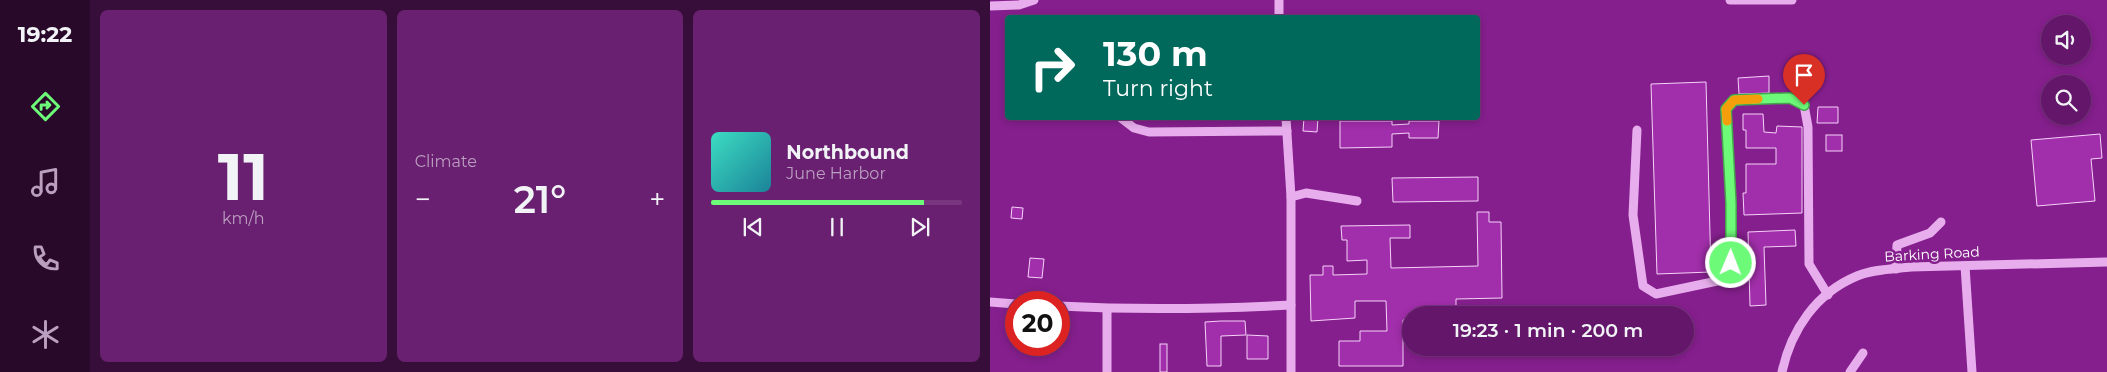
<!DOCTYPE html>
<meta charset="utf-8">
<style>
body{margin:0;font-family:Montserrat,sans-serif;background:#6a2070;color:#f1f3f6;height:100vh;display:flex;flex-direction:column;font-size:19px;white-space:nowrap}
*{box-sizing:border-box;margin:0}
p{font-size:16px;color:#bb9fc1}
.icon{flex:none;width:28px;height:28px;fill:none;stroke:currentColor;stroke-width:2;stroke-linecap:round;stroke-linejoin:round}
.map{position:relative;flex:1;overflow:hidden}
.drawer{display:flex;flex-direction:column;gap:10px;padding:10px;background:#370d3a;width:900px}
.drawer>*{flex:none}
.banner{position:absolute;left:15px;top:15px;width:475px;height:105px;border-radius:5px;box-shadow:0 2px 8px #0003,0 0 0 1px #78367e;background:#00695c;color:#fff;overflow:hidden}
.buttons{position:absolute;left:1051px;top:15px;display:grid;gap:10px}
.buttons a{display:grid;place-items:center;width:50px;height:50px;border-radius:50%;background:#64176a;box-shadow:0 2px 8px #0003,0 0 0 1px #78367e;font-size:25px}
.speed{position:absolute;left:15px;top:291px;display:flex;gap:10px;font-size:25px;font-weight:700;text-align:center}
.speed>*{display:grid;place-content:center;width:65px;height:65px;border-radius:50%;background:#64176a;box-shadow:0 2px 8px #0003,0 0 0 1px #78367e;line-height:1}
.speed .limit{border:8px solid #d22;background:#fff;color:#111}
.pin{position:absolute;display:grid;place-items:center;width:42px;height:42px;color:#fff;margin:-51px -21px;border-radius:50% 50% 50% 0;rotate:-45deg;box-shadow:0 0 5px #0007}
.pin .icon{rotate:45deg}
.me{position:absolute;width:55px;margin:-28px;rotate:1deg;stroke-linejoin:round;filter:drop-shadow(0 0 4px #0008)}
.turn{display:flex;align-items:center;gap:18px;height:105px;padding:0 15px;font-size:22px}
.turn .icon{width:65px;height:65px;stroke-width:2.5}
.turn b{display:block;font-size:35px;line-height:42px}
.big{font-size:38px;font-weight:600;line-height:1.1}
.drawer .widget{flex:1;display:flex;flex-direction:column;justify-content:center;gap:8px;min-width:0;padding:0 18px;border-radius:8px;background:#6a2070}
.drawer .dial{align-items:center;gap:0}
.dial b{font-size:65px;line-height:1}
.song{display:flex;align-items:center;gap:15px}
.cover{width:60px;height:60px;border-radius:8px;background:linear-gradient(135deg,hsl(170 70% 55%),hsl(190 70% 35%))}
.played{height:5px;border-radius:2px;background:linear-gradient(90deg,#6dfa78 85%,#78367e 85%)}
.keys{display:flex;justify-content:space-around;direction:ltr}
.heat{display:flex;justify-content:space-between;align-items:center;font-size:28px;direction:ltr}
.drawer .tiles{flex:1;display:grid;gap:10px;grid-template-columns:repeat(3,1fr)}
.trip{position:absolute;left:412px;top:306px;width:292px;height:50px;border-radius:25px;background:#64176a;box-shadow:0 2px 8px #0003,0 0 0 1px #78367e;font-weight:600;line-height:50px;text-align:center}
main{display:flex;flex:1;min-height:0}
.menu{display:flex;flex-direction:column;width:90px;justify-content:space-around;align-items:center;background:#28092a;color:#bb9fc1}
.menu .icon{width:35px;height:35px}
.menu .selected{color:#6dfa78}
.menu b{font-size:22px;color:#f1f3f6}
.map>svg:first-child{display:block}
</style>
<main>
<nav class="menu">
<b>19:22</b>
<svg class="icon selected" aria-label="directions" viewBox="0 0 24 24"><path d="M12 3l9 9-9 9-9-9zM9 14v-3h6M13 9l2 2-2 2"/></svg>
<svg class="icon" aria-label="music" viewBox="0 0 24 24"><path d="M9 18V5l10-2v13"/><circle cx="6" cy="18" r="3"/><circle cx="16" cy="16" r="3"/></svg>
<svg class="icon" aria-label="phone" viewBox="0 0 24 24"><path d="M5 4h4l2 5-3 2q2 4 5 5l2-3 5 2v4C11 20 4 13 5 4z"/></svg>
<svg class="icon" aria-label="climate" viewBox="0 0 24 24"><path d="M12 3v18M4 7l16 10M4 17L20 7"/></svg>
</nav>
<section class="drawer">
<div class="tiles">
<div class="widget dial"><b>11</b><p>km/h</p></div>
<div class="widget"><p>Climate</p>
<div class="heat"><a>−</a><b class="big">21°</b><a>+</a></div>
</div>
<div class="widget">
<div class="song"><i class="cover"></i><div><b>Northbound</b><p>June Harbor</p></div></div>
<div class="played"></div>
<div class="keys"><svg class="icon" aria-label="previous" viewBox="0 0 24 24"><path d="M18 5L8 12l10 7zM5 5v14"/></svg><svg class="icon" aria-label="pause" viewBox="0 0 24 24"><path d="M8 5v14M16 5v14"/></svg><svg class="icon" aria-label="next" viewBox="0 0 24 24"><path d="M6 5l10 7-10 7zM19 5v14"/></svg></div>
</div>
</div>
</section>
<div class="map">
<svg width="1117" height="372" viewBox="0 0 1117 372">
<rect width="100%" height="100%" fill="#851f8d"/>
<g fill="#a12eaa" stroke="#f6d2f9">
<path d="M779,76V93L749,94L748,78Z"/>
<path d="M716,82L721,272L667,274L661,84Z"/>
<path d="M828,107H848V123H827Z"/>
<path d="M753,114H773L774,132L786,133L787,126L812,127V213L754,215L753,193H756V164H786V148H756V130H753Z"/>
<path d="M314,118H328L327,132L313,131Z"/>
<path d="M350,121H402V125L419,124V121H449L448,138H419V133L402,134V147L350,148Z"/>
<path d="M1110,134L1112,158L1101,159L1105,201L1047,206L1041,140Z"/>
<rect x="836" y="135" width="16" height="16"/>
<path d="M488,177V201L403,202L402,178Z"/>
<path d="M22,207L33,208L32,219L21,218Z"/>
<path d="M487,212H499V222H511L512,298L466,299V315H421V320H413V366H349V341H370V331H397L396,301H365V318L321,321L320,275H333V266H343V275L377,274V260L357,261V240H352L351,226L420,225V238H400L401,268L488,266Z"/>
<path d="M805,230L806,246L774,247L776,305L760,306L758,232Z"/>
<path d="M40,258L54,259L52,278L38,277Z"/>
<path d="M231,321H255L256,335L231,336V366H217L215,322Z"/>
<path d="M257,335L278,336V359H257Z"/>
<rect x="170" y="344" width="7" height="28"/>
</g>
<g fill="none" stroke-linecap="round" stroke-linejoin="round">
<g stroke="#e7adec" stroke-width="9">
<path d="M289,0V18"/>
<path d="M740,0H802"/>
<path d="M0,6L29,5L44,0"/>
<path d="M131,118L144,128L159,132L297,131"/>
<path d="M296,118L301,197V372"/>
<path d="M647,130L643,215L653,286L666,294L732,280L741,263V203L736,109L744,101L799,98L814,105L818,127L819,264L838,295"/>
<path d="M301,197L316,193L367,201"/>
<path d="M975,266L982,372"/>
<path d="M906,269L907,245L940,233L951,222"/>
<path d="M0,302L26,304"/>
<path d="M69,306C146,310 223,309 301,305"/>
<path d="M117,309V372"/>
<path d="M792,372C801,330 826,293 867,276C884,269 903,269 921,267L1117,262"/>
<path d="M860,372L873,353"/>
</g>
</g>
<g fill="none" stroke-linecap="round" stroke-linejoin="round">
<g stroke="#47a24e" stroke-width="12">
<path id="route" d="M741,263V203L736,109L744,100L800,98L814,105"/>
</g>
<use href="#route" stroke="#6dfa78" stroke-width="9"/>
<path stroke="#f59e0b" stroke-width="9" d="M737,121L736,109L744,100L768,99"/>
</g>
<g text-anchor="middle" stroke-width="5" stroke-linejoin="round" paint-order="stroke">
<g font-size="14" fill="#fff" stroke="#851f8d">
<text transform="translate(942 254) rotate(-3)" y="5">Barking Road</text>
</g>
</g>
</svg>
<div class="buttons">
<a><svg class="icon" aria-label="sound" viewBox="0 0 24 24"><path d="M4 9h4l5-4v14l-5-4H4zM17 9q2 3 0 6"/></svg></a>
<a><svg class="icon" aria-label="search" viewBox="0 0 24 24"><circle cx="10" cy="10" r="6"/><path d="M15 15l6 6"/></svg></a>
</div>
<div class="speed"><div class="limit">20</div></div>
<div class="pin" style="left:814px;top:105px;background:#d93025"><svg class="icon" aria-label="arrive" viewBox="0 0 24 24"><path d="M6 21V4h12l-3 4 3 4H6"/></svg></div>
<svg class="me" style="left:741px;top:263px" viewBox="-20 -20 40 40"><circle r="17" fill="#6dfa78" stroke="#fff" stroke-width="3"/><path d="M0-11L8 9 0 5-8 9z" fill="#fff"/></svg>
<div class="trip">19:23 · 1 min · 200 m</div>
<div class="banner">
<div class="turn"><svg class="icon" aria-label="right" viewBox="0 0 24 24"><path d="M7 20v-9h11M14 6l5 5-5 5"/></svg><div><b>130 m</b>Turn right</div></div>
</div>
</div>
</main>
